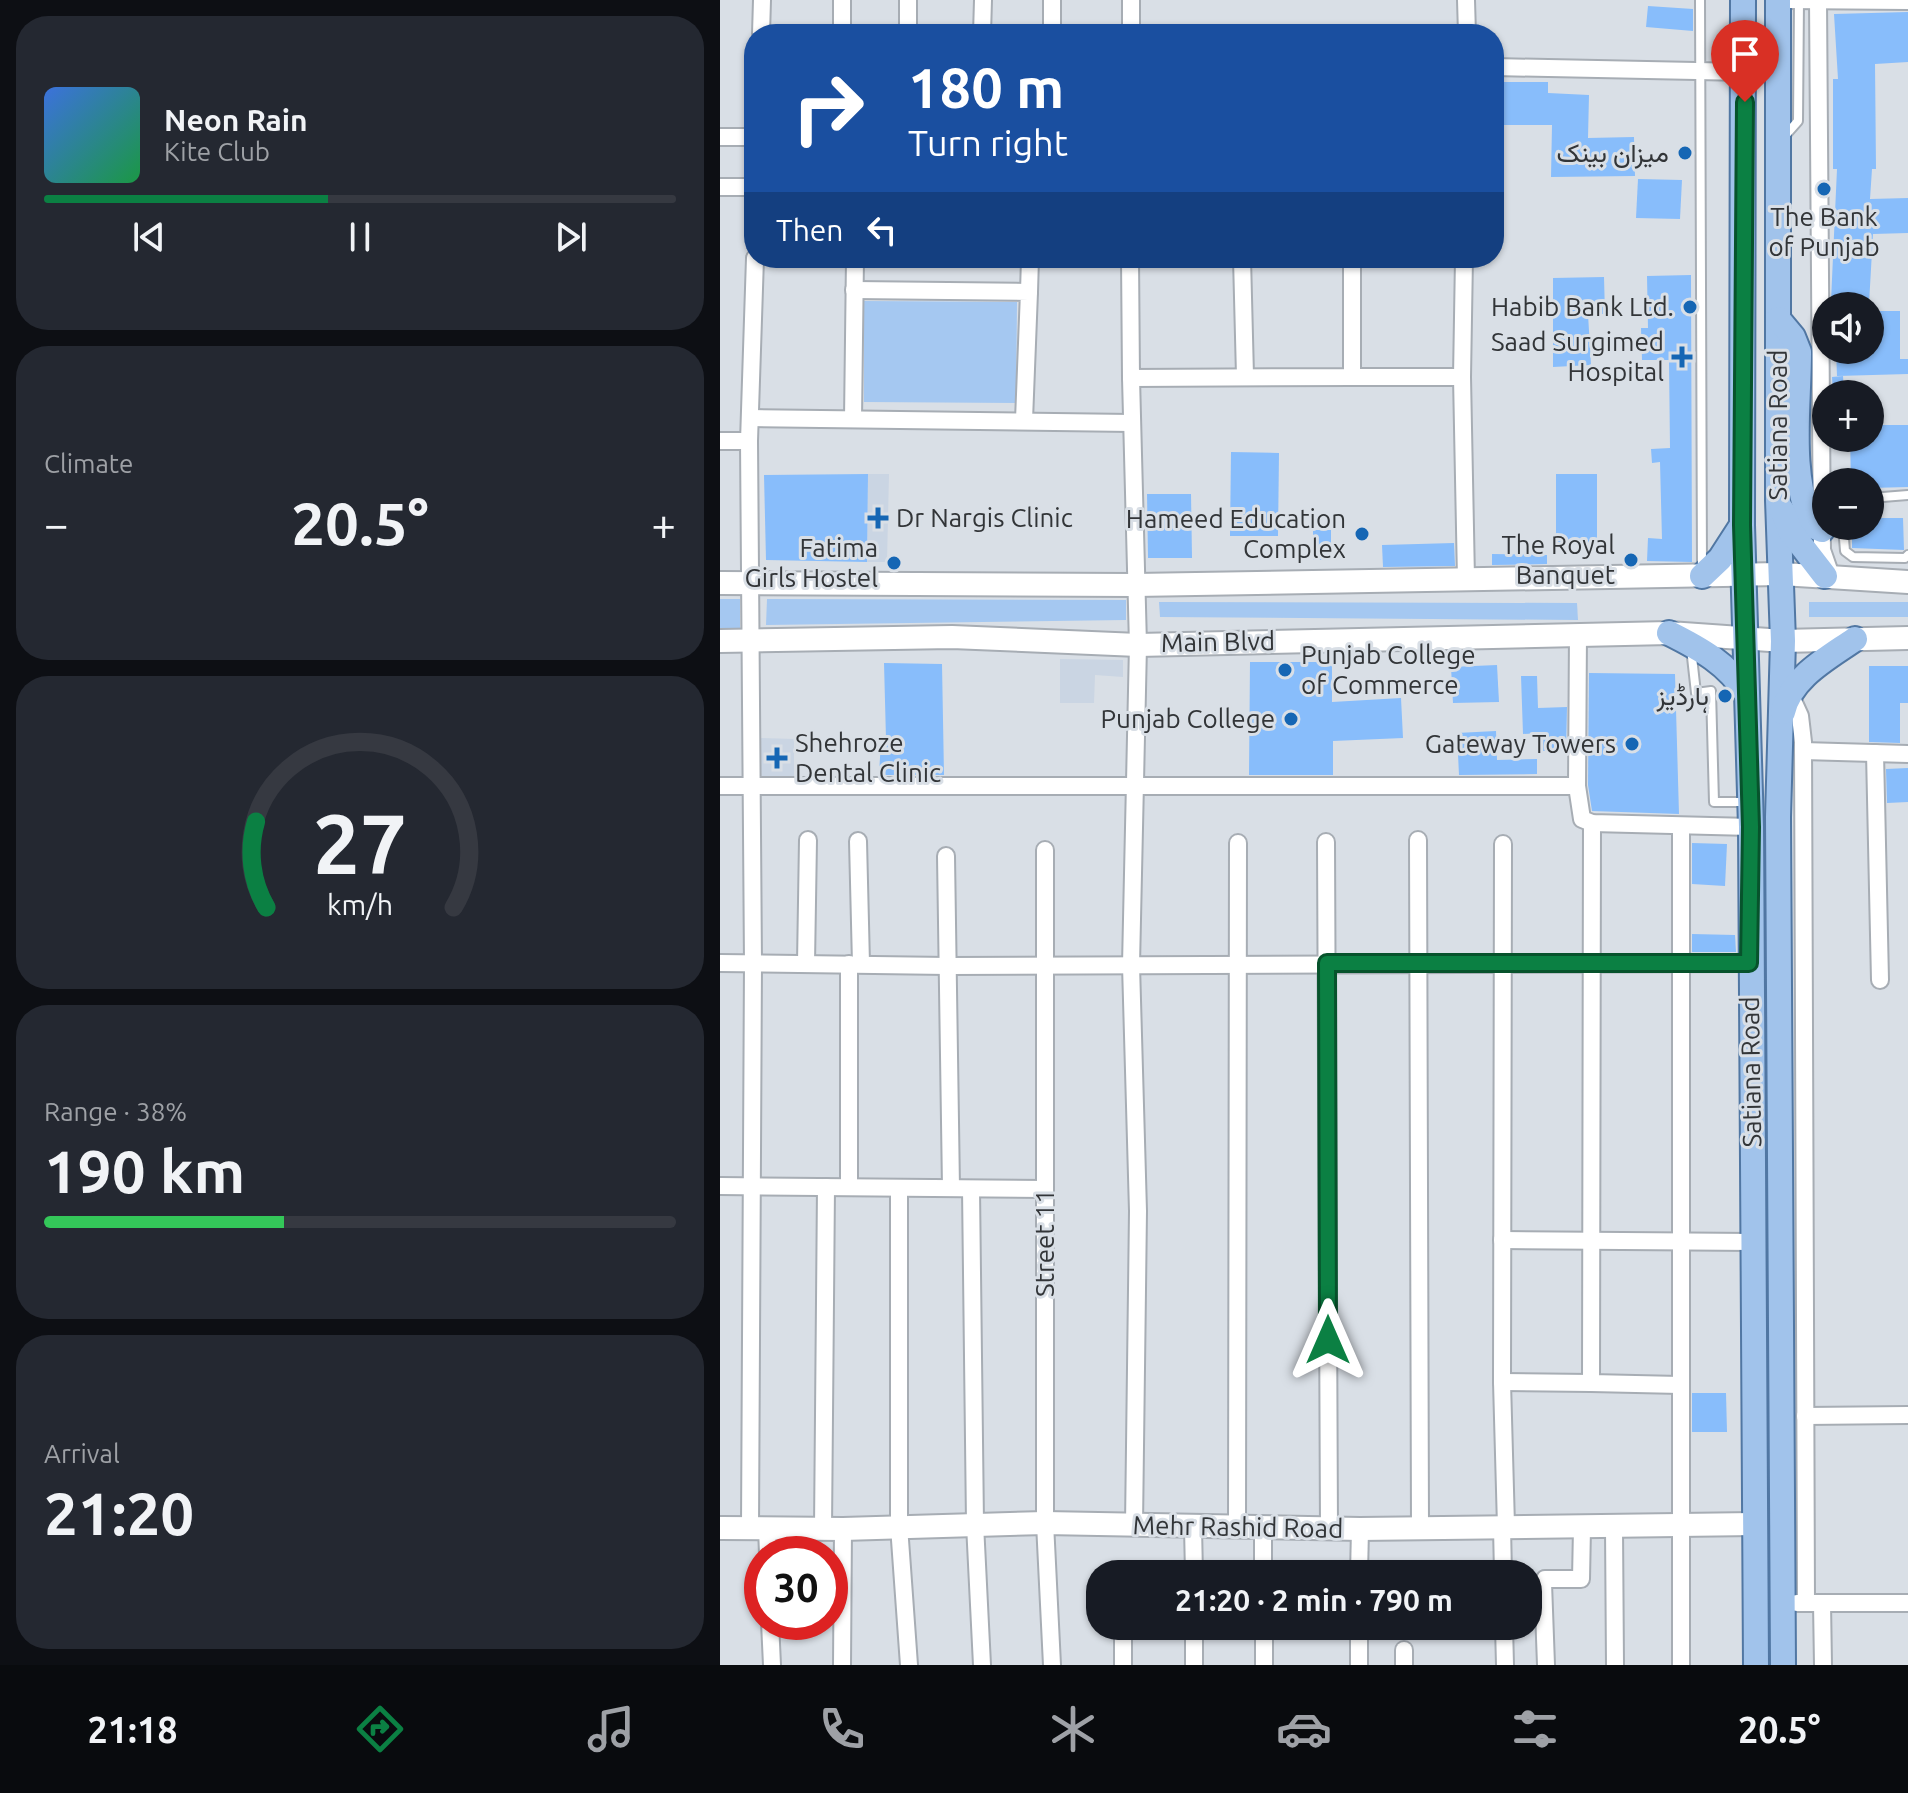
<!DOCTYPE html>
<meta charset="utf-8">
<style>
body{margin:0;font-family:Ubuntu,Vazirmatn,sans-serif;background:#242831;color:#f1f3f6;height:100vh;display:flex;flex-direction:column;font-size:30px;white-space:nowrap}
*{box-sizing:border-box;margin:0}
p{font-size:26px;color:#9ea1a6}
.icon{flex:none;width:44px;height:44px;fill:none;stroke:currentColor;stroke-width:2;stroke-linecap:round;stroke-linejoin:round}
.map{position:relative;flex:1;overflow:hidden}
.side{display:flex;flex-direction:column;gap:16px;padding:16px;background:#0d0f14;width:720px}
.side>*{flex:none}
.top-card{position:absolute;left:24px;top:24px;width:760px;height:244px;border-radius:32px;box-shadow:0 2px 6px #0004;background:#1a4fa0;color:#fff;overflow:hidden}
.fabs{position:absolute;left:1092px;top:292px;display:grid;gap:16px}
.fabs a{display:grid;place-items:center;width:72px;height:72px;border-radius:50%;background:#171b24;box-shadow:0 2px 6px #0004;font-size:40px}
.speed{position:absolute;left:24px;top:1536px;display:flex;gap:16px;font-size:40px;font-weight:700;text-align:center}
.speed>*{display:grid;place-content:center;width:104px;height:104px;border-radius:50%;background:#171b24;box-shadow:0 2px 6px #0004;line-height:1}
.speed .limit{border:12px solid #d22;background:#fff;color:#111}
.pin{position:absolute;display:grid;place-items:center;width:68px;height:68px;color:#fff;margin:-82px -34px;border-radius:50% 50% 50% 0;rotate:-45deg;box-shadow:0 0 8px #0007}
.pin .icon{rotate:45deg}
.me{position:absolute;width:88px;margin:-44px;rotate:0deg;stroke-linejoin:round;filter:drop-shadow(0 0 6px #0008)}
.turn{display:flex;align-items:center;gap:28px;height:168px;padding:0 32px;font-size:36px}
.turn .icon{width:104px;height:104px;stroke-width:2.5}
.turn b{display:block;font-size:56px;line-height:68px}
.then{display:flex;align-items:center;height:76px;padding:0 32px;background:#0003;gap:16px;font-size:30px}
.big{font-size:60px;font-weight:700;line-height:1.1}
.side .widget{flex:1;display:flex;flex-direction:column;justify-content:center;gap:12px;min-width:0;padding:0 28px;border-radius:32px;background:#242831}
.side .dial{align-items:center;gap:0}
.dial svg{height:208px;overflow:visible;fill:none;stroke:#363941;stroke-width:7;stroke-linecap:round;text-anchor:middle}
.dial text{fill:#f1f3f6;stroke:none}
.song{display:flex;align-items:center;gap:24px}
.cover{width:96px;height:96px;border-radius:12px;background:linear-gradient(135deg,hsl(220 70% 55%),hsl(140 70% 35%))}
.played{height:8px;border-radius:4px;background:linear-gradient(90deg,#0b8043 45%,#363941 45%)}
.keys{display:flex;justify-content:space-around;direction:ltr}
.heat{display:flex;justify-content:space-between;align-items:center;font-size:44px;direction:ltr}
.charge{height:12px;border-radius:6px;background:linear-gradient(90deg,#34c759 38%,#363941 0)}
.trip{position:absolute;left:366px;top:1560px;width:456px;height:80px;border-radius:32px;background:#171b24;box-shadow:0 2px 6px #0004;font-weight:700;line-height:80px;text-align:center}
.tab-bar{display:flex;height:128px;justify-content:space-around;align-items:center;background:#090b0e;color:#9ea1a6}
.tab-bar .icon{width:56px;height:56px}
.tab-bar .on{color:#0b8043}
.tab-bar b{font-size:36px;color:#f1f3f6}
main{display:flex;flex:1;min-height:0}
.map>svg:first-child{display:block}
</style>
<main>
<section class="side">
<div class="widget">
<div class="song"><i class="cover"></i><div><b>Neon Rain</b><p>Kite Club</p></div></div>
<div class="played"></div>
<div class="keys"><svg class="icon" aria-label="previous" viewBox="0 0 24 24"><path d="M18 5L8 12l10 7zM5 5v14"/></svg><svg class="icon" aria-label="pause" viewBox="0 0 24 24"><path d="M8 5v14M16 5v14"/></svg><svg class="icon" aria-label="next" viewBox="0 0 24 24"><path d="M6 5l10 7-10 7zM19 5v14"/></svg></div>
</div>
<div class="widget"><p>Climate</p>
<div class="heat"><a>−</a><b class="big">20.5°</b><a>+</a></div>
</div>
<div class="widget dial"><svg viewBox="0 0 100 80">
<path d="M14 69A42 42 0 1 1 86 69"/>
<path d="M14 69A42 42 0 0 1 10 36" stroke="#0b8043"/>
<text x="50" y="56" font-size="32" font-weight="700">27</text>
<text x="50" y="72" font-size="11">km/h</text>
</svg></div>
<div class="widget"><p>Range · 38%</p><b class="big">190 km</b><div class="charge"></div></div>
<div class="widget"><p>Arrival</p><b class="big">21:20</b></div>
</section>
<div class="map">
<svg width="1188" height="1665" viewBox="0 0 1188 1665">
<rect width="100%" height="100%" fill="#d9dfe6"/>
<g fill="#cad5e3">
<path d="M148,474H169L167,562H147Z"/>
<path d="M340,659L403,660V677L375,675L374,703H340Z"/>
<path d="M40,738L74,739V777L40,776Z"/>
</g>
<g fill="#a5c8f1">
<path d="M144,301L297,302L296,403L144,402Z"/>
<rect x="0" y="599" width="20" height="31"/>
<path d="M47,599L406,600V620L46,625Z"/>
<path d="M439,602L857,603L858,620L440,617Z"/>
<rect x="1089" y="602" width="99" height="15"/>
</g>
<g fill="#88bdfb">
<path d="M928,6L973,9V31L926,27Z"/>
<path d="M1188,12V62L1155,64L1156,169H1152L1150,199L1188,198V233L1153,234L1149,304L1111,301L1117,169H1113V79H1118L1114,14Z"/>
<path d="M775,82H828V93L869,95L868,138L914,137L915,176L831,177L832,125H775Z"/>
<path d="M918,179L962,180L960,219L916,218Z"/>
<path d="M971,275L972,562L927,561L928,538L942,539L940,462L932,463L931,449L950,448L949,360H922L921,328H928L927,276Z"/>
<path d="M884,277L885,314H868L871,365L833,367V278Z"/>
<path d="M1150,311H1180V359H1188V374L1117,376L1116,350H1150Z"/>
<path d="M1123,376L1124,394H1113L1112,377Z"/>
<path d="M1150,425H1188V487L1150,488V482H1131L1130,438H1150Z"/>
<path d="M511,452L559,453L558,536H510Z"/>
<path d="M148,474L147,562L46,560L44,475Z"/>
<path d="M836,474H877V545L836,544Z"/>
<path d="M427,494H471L472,558H428Z"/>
<path d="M1150,518H1183L1184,550L1132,548V526H1150Z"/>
<rect x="593" y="530" width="18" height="30"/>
<path d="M734,543L735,566L663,567L662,545Z"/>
<path d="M772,554L827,555V564L772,565Z"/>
<path d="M530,662H612V702L681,698L683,738L613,741V775H529Z"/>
<path d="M164,663L222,664L224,775H159L161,740L166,739Z"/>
<path d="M777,665L779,702L733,703L731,667Z"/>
<path d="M1149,666H1188V703H1180V743L1149,742Z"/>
<path d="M869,673L955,674L959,814L872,811L868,785Z"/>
<path d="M801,676H817L818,708L847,707L846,751H822V733L803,734Z"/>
<path d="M776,731L777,760L817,759V774L739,775L737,733Z"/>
<path d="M1188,768V802L1167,803L1166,769Z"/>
<path d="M972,843L1007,844L1005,886L972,884Z"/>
<path d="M972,934L1015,935L1016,952H972Z"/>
<path d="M972,1393H1006L1007,1432H972Z"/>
</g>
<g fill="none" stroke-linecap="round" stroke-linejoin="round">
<g stroke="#a7adb4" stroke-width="12">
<g id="lane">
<path d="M980,0L982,571"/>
<path d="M1063,138L1078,121L1079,1"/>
<path d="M1150,498L1188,495"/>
<path d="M1123,526L1125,551L1133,557L1185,558L1188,555"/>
<path d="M971,648L976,693L991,691L994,802H1029"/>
</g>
</g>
<g stroke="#a7adb4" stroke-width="20">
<g id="street">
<path d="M332,0V34"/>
<path d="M411,0V34"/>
<path d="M746,0L747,34"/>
<path d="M1067,0L1188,1"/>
<path d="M1098,0L1102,550L1110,573"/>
<path d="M41,34L42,0"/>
<path d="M122,34V0"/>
<path d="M188,34V0"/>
<path d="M262,34L263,0"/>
<path d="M774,67L1025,72"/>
<path d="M0,137H34"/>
<path d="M0,187H34"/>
<path d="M410,258L411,378L632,377V258"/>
<path d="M522,258L525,376"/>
<path d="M744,258L742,377L746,579"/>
<path d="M134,290L309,292L304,420"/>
<path d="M309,292L310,258"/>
<path d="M632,377H742"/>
<path d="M411,378L418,645L411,965L418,1211L414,1525"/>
<path d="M30,418L412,423"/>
<path d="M133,419L135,258"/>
<path d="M0,441H29"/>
<path d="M858,633L857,786L862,819L872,823L1031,827"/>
<path d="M1070,694L1080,716L1083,742L1086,1603"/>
<path d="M1083,751L1188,754"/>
<path d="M1155,753L1160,980"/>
<path d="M0,786H857"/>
<path d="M872,823L871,1383L960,1385"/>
<path d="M698,840L700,1528"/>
<path d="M138,841L141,964"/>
<path d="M606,842L609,1529"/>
<path d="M783,844L782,1382L786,1526"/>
<path d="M325,850V1523L332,1665"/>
<path d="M226,856L231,1188"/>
<path d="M0,963L228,966L1029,963"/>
<path d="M86,963L88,840"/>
<path d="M129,964V1187"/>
<path d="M0,1186L325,1189"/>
<path d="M179,1188V1526L189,1665"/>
<path d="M251,1189L255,1524L262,1665"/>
<path d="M782,1240L1034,1242"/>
<path d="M782,1382L871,1383"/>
<path d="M1085,1416L1188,1415"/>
<path d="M30,1527L33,963L29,441L35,258"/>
<path d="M473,1527L474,1574"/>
<path d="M517,1527L518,843"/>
<path d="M782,1527L783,1574"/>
<path d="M47,1528L48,1554"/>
<path d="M543,1528V1574"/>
<path d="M894,1528L895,1665"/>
<path d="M103,1529L106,1187"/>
<path d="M639,1574L640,1529"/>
<path d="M1077,1603H1188"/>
<path d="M1102,1603L1103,1665"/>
<path d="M50,1622L52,1665"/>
<path d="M474,1626V1665"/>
<path d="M544,1626V1665"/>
<path d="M784,1626L785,1665"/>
<path d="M639,1628H784"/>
<path d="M684,1650V1665"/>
<path d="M122,1665L123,1529"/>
<path d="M403,1665V1626"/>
<path d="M639,1665V1626"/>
<path d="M826,1665L823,1583L825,1579H861L862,1528"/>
<path d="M961,1665V827"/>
</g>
</g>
<g stroke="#a7adb4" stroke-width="26">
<g id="secondary">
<path d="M0,583L415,585L1062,574L1188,582"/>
<path d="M0,641L232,637L418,645L949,633L1063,641L1188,638"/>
<path d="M0,1528L123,1529L325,1523L640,1529L1035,1524"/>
</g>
</g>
<g stroke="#5177a3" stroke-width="28">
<g id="primary">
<path d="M1023,0L1022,525L1031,827L1036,1665"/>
<path d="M1058,0V500L1063,641L1058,817L1063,1665"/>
<path d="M1058,319L1073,337L1079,352C1079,407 1068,476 1093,526L1102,530"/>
<path d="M1062,510L1071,532L1105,576"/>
<path d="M982,576L1000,559L1022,525"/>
<path d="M949,633C979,648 1009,664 1027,695"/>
<path d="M1063,712C1071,677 1108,658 1135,639"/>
</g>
</g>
<use href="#lane" stroke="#fff" stroke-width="8"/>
<use href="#street" stroke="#fff" stroke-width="16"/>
<use href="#secondary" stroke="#fff" stroke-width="22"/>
<use href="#primary" stroke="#a1c3eb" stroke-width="24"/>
</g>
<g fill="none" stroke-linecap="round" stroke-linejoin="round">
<g stroke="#07532c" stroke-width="20">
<path id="route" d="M608,1340L607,963H1029L1031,827L1022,525L1025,102"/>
</g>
<use href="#route" stroke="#0b8043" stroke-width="14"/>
</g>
<g fill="#1566b4" stroke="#d9dfe6" stroke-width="3">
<circle cx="965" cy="153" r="8"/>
<circle cx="1104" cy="189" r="8"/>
<circle cx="970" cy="307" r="8"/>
<path d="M958 345h8v8h8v8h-8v8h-8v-8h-8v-8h8z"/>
<path d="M154 506h8v8h8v8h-8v8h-8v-8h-8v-8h8z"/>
<circle cx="642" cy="534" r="8"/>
<circle cx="911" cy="560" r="8"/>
<circle cx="174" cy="563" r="8"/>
<circle cx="565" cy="670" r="8"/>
<circle cx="1005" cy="696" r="8"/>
<circle cx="571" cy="719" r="8"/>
<circle cx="912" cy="744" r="8"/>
<path d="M53 746h8v8h8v8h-8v8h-8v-8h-8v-8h8z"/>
</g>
<g text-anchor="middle" stroke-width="6" stroke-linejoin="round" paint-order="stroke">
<g font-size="26" fill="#323538" stroke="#d9dfe6" text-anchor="end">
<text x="949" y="162">میزان بینک</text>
<text x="1104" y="226" text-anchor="middle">The Bank<tspan x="1104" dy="30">of Punjab</tspan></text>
<text x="954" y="316">Habib Bank Ltd.</text>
<text x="944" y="351">Saad Surgimed<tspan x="944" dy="30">Hospital</tspan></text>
<text x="176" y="527" text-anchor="start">Dr Nargis Clinic</text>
<text x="626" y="528">Hameed Education<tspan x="626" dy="30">Complex</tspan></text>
<text x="895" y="554">The Royal<tspan x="895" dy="30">Banquet</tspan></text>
<text x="158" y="557">Fatima<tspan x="158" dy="30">Girls Hostel</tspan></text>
<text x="581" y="664" text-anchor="start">Punjab College<tspan x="581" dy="30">of Commerce</tspan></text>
<text x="989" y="705">ہارڈیز</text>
<text x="555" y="728">Punjab College</text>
<text x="75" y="752" text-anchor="start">Shehroze<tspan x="75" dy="30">Dental Clinic</tspan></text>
<text x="896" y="753">Gateway Towers</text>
</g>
<g font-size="26" fill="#323538" stroke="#d9dfe6">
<text transform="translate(1058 425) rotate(-90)" y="9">Satiana Road</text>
<text transform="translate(498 642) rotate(-1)" y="9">Main Blvd</text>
<text transform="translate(1031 1072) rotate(-91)" y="9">Satiana Road</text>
<text transform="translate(325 1243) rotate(-90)" y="9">Street 11</text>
<text transform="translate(518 1527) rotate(1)" y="9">Mehr Rashid Road</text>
</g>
</g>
</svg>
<div class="fabs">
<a><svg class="icon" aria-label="sound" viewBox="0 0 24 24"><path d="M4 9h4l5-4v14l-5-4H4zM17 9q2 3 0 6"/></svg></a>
<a>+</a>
<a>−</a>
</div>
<div class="speed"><div class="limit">30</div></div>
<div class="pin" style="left:1025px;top:102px;background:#d93025"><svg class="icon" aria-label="arrive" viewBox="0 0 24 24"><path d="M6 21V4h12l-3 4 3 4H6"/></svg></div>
<svg class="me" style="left:608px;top:1340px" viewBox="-20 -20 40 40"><path d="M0-17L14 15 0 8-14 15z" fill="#0b8043" stroke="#fff" stroke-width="4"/></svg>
<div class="trip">21:20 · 2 min · 790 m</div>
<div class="top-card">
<div class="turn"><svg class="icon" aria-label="right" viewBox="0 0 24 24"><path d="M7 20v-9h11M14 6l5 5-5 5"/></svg><div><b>180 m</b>Turn right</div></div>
<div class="then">Then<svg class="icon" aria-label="left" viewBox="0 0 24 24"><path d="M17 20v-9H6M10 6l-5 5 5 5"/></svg></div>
</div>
</div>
</main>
<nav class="tab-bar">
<b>21:18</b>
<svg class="icon on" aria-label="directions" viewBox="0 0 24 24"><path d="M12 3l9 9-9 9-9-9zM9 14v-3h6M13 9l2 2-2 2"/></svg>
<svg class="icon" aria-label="music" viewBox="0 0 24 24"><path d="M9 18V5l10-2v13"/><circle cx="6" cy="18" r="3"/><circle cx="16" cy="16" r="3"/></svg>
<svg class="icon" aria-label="phone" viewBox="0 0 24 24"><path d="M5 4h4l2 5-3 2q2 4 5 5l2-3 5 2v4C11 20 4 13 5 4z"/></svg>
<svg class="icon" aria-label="climate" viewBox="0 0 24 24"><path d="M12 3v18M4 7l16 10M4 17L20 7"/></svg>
<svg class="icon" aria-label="car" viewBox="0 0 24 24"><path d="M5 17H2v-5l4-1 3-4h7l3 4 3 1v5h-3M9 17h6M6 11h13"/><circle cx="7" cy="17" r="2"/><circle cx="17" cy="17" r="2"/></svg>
<svg class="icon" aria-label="filters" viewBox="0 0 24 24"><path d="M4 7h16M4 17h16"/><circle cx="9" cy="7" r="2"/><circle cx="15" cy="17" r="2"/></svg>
<b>20.5°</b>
</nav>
